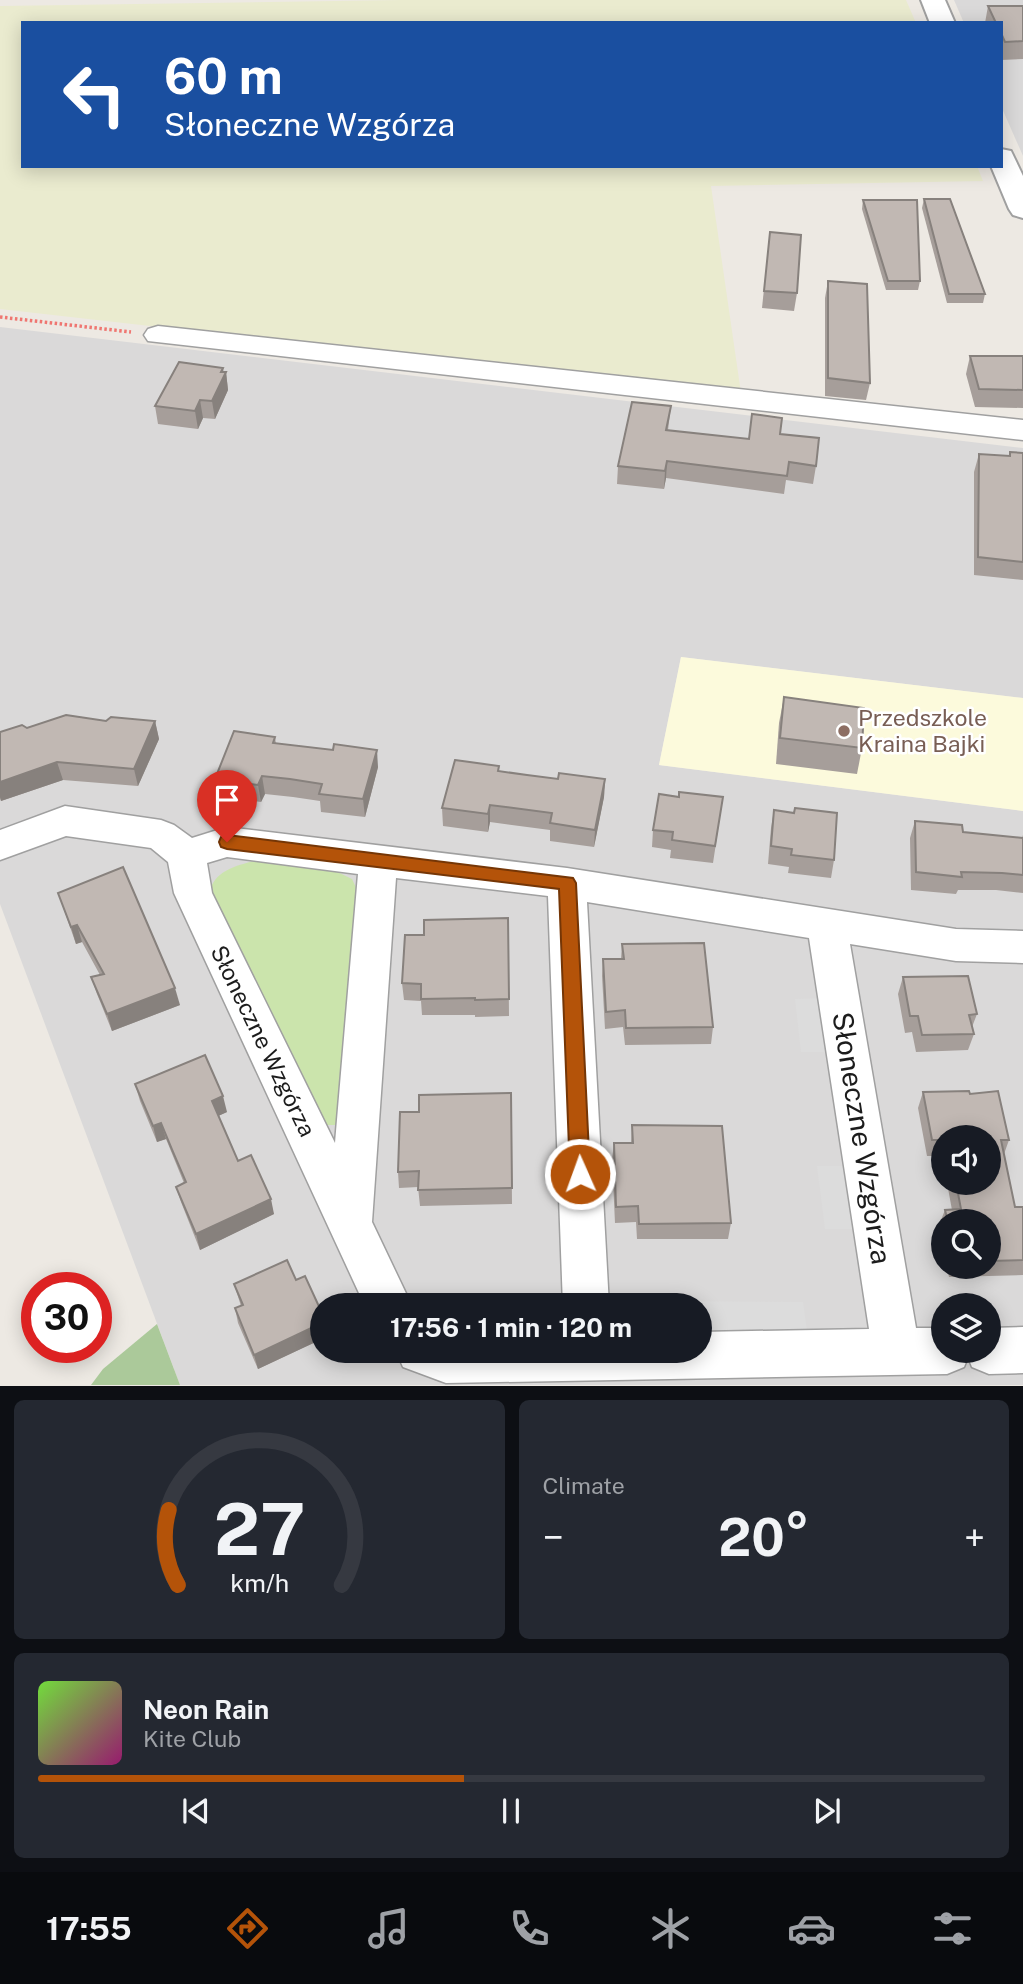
<!DOCTYPE html>
<meta charset="utf-8">
<style>
body{margin:0;font-family:"Public Sans",sans-serif;background:#242831;color:#f1f3f6;height:100vh;display:flex;flex-direction:column;font-size:26px;white-space:nowrap}
*{box-sizing:border-box;margin:0}
p{font-size:23px;color:#9ea1a6}
.icon{flex:none;width:38px;height:38px;fill:none;stroke:currentColor;stroke-width:2;stroke-linecap:round;stroke-linejoin:round}
.map{position:relative;height:1386px;overflow:hidden}
.drawer{display:flex;flex-direction:column;gap:14px;padding:14px;background:#0d0f14;flex:1}
.drawer>*{flex:none}
.top-card{position:absolute;left:21px;top:21px;width:982px;height:147px;border-radius:0px;box-shadow:0 4px 18px #0003;background:#1a4fa0;color:#fff;overflow:hidden}
.tools{position:absolute;left:931px;top:1125px;display:grid;gap:14px}
.tools a{display:grid;place-items:center;width:70px;height:70px;border-radius:50%;background:#171b24;box-shadow:0 4px 18px #0003;font-size:35px}
.speed{position:absolute;left:21px;top:1272px;display:flex;gap:14px;font-size:35px;font-weight:700;text-align:center}
.speed>*{display:grid;place-content:center;width:91px;height:91px;border-radius:50%;background:#171b24;box-shadow:0 4px 18px #0003;line-height:1}
.speed .limit{border:10px solid #d22;background:#fff;color:#111}
.pin{position:absolute;display:grid;place-items:center;width:60px;height:60px;color:#fff;margin:-72px -30px;border-radius:50% 50% 50% 0;rotate:-45deg;box-shadow:0 0 7px #0007}
.pin .icon{rotate:45deg}
.me{position:absolute;width:77px;margin:-38px;rotate:358deg;stroke-linejoin:round;filter:drop-shadow(0 0 5px #0008)}
.turn{display:flex;align-items:center;gap:24px;height:147px;padding:0 28px;font-size:32px}
.turn .icon{width:91px;height:91px;stroke-width:2.5}
.turn b{display:block;font-size:49px;line-height:60px}
.big{font-size:52px;font-weight:700;line-height:1.1}
.drawer .card{flex:1;display:flex;flex-direction:column;justify-content:center;gap:10px;min-width:0;padding:0 24px;border-radius:10px;background:#242831}
.drawer .dial{align-items:center;gap:0}
.dial svg{height:182px;overflow:visible;fill:none;stroke:#363941;stroke-width:7;stroke-linecap:round;text-anchor:middle}
.dial text{fill:#f1f3f6;stroke:none}
.song{display:flex;align-items:center;gap:21px}
.cover{width:84px;height:84px;border-radius:10px;background:linear-gradient(135deg,hsl(100 70% 55%),hsl(320 70% 35%))}
.played{height:7px;border-radius:4px;background:linear-gradient(90deg,#b45309 45%,#363941 45%)}
.keys{display:flex;justify-content:space-around;direction:ltr}
.heat{display:flex;justify-content:space-between;align-items:center;font-size:38px;direction:ltr}
.drawer .tiles{flex:1;display:grid;gap:14px;grid-template-columns:1fr 1fr}
.card:last-child{grid-column:span 2}
.trip{position:absolute;left:310px;top:1293px;width:402px;height:70px;border-radius:35px;background:#171b24;box-shadow:0 4px 18px #0003;font-weight:700;line-height:70px;text-align:center}
.menu{display:flex;height:112px;justify-content:space-around;align-items:center;background:#090b0e;color:#9ea1a6}
.menu .icon{width:49px;height:49px}
.menu .selected{color:#b45309}
.menu b{font-size:32px;color:#f1f3f6}
.map>svg:first-child{display:block}
</style>
<div class="map">
<svg width="1023" height="1386" viewBox="0 0 1023 1386">
<rect width="100%" height="100%" fill="#ede9e3"/>
<g fill="#dad9d9" fill-rule="evenodd">
<path d="M954,0H1023V156L1001,106V23H964Z"/>
<path d="M0,327L1023,448V698L681,657L659,765L1023,811V1385H180L0,904ZM943,1138H989V1183H943ZM943,1222H989V1267H943ZM322,1306H700V1351H322ZM943,1306H989V1351H943Z"/>
</g>
<path fill="#fcfadc" d="M681,657L1023,698V811L659,765Z"/>
<path fill="#eaebcf" d="M401,0H906L916,23H23V166H977L983,181L711,186L741,393L0,309V6Z"/>
<path fill="#cbe4ac" d="M260,859L327,867L352,879L359,894L341,1118L335,1125H325L209,894C214,869 237,866 260,859Z"/>
<path fill="#abc99a" d="M157,1324L180,1385H91L103,1369Z"/>
<g fill="#dcdcdc">
<path d="M822,998L829,1052H801L795,999Z"/>
<path d="M817,1166H846L855,1229H825Z"/>
<path d="M660,1301L803,1302L808,1338H700V1306L660,1305Z"/>
</g>
<g fill="none" stroke-linecap="round" stroke-linejoin="round">
<g stroke="#a0a0a0" stroke-width="3">
<g id="minor">
<path d="M158,326L1023,420V440L148,341L144,335L148,329Z"/>
<path d="M65,806L161,820L174,825L192,838L227,827L567,868L956,929L1023,931V963L956,961L850,944L916,1328H943V1351H989V1328L1023,1327V1373L989,1374L972,1367L968,1357L964,1367L947,1374L446,1383L403,1367L396,1351H700V1332L869,1329L809,938L587,902L609,1306H563L548,896L396,878L372,1222L412,1306H365L174,893L168,862L151,848L66,836L0,860V830ZM227,857L358,874L335,1143L212,893L207,863Z"/>
</g>
</g>
<g stroke="#a0a0a0" stroke-width="4">
<g id="tertiary">
<path d="M921,0H945L955,23H930Z"/>
<path d="M1001,149L1011,151L1023,176V218L1013,215L1009,209L991,166H1001Z"/>
</g>
</g>
<path stroke="#ef7671" stroke-width="3.5" stroke-dasharray="2.5 2.5" stroke-linecap="butt" d="M0,317L131,332"/>
<use href="#minor" fill="#fff" fill-rule="evenodd"/>
<use href="#tertiary" fill="#fff" fill-rule="evenodd"/>
</g>
<g fill="#a69e9a">
<path d="M988,6H1023V59L1001,60V23H985Z"/>
<path d="M924,199L985,294L983,303H947L922,208Z"/>
<path d="M863,200L920,281L918,290H886L862,209Z"/>
<path d="M770,232L797,293L794,311L762,308Z"/>
<path d="M828,281L870,383L866,400L825,396V298Z"/>
<path d="M970,356H1023V408L975,407L966,374Z"/>
<path d="M223,372H226L228,390L215,419L203,418L198,429L158,424L155,406Z"/>
<path d="M671,406L668,430L749,439L780,434L816,466L813,484L786,480L784,494L666,478L664,489L617,484L618,466Z"/>
<path d="M1010,452L1023,453V580L974,575V472L979,454L1009,456Z"/>
<path d="M784,697L862,748L857,774L776,764L779,723Z"/>
<path d="M106,721H155L159,739L138,786L63,780L1,801L0,798V732L27,728Z"/>
<path d="M275,737L276,744L378,767L365,817L321,812L320,801L293,797L265,794L261,802L219,796L215,779Z"/>
<path d="M499,766V772L558,779H605L604,797L594,847L550,841V830L490,822L488,832L443,826L442,808Z"/>
<path d="M679,797H723L713,863L670,858L671,850L652,847L653,830Z"/>
<path d="M774,810L834,860L831,878L788,873L789,867L768,864L771,828Z"/>
<path d="M915,821L963,832L1022,838L1023,835V893L996,890H958L956,894L911,890L910,838Z"/>
<path d="M58,893L180,1005L112,1031L97,994L91,977L100,975L82,942L76,944Z"/>
<path d="M508,918L509,1016L475,1017V1015H422L421,1001L404,1000L402,983L424,935Z"/>
<path d="M622,944L713,1027L711,1044L625,1045L623,1027L605,1029L602,976L603,959H621Z"/>
<path d="M903,977L977,1014L972,1027L974,1034L968,1050L916,1052L912,1032L905,1033L898,994Z"/>
<path d="M135,1084L227,1112L218,1116L238,1161L274,1214L200,1250L181,1202L176,1187L184,1183L166,1139L157,1142L140,1101Z"/>
<path d="M923,1092L970,1094L1009,1140L1004,1154L1015,1207H1023V1275L949,1277L947,1267H989V1222H943V1246L939,1225L945,1210H952L947,1183H989V1138H943V1165L942,1156H927L918,1108Z"/>
<path d="M511,1093L512,1204L420,1206L418,1187L399,1188L398,1172L419,1112Z"/>
<path d="M632,1125L731,1223L728,1239H637L636,1222L615,1223L612,1159L614,1143H631Z"/>
<path d="M296,1280L322,1313V1339L258,1369L238,1323L235,1308L241,1306L234,1284Z"/>
</g>
<g fill="#87817d">
<path d="M223,368L224,376L226,372L228,390L215,419L212,401Z"/>
<path d="M200,400L203,418L198,429L195,411Z"/>
<path d="M667,461L666,478L664,489L665,471Z"/>
<path d="M155,721L159,739L138,786L134,769Z"/>
<path d="M377,750L378,767L365,817L363,799Z"/>
<path d="M57,762L63,780L1,801L0,797V782Z"/>
<path d="M262,776L265,794L261,802L258,785Z"/>
<path d="M605,779L604,797L594,847L595,830Z"/>
<path d="M490,805V822L488,832V814Z"/>
<path d="M77,925L82,942L76,944L71,927Z"/>
<path d="M175,988L180,1005L112,1031L107,1014Z"/>
<path d="M223,1096L227,1112L216,1117L212,1101Z"/>
<path d="M161,1123L166,1139L157,1142L153,1126Z"/>
<path d="M271,1199L274,1214L200,1250L196,1234Z"/>
<path d="M322,1323V1339L258,1369L254,1355Z"/>
</g>
<g fill="#c1b8b3" stroke="#87817d" stroke-width="2">
<path d="M988,6H1023V41L1005,42L1001,33V23H996Z"/>
<path d="M924,199H950L985,294H949Z"/>
<path d="M863,200H917L920,281H888Z"/>
<path d="M770,232L801,235L797,293L764,291Z"/>
<path d="M828,281L867,284L870,383L828,378Z"/>
<path d="M970,356H1023V390L979,389Z"/>
<path d="M179,362L223,368L221,372H226L212,401L200,400L195,411L155,406Z"/>
<path d="M632,402L671,406L666,430L749,439L752,414L782,418L780,434L819,438L816,466L789,462L787,476L667,461L665,471L618,466Z"/>
<path d="M1010,452L1023,453V562L978,557L979,454L1010,456Z"/>
<path d="M784,697L864,708L862,748L780,738Z"/>
<path d="M66,715L106,721L111,717L155,721L134,769L57,762L0,782V732L22,725L27,728Z"/>
<path d="M234,731L275,737L273,743L333,750L334,744L377,750L363,799L319,794L322,784L290,779L262,776L258,785L215,779Z"/>
<path d="M455,760L499,766L498,771L527,775L558,779L559,773L605,779L595,830L550,823L552,813L490,805L488,814L442,808Z"/>
<path d="M679,792L723,797L715,846L672,840L673,832L653,830L659,794L679,797Z"/>
<path d="M795,808L837,813L834,860L791,855L792,849L771,846L774,810L794,813Z"/>
<path d="M915,821L962,825L963,832L1023,838V875L1002,873L961,872L962,877L916,872Z"/>
<path d="M123,867L175,988L107,1014L91,977L104,974L77,925L71,927L58,893Z"/>
<path d="M508,918L509,999L475,1000V998L421,999V984L402,983L405,935H424V920Z"/>
<path d="M704,943L713,1027L626,1028L625,1010L606,1012L603,959H624L622,944Z"/>
<path d="M968,976L977,1014L969,1015L974,1034L922,1035L918,1016H910L903,977Z"/>
<path d="M205,1055L223,1096L212,1101L238,1161L251,1155L271,1199L196,1234L176,1187L186,1182L173,1152L161,1123L153,1126L135,1084Z"/>
<path d="M969,1091L970,1094L998,1091L1009,1140H1001L1015,1207H1023V1260L989,1261V1222H948L945,1210L961,1209L956,1183H989V1138H943V1140H932L923,1092Z"/>
<path d="M511,1093L512,1188L418,1190L419,1171L398,1172L400,1112H419V1095Z"/>
<path d="M632,1125L722,1126L731,1223L639,1224L638,1206L616,1207L614,1143H633Z"/>
<path d="M287,1260L296,1280L305,1276L322,1313V1323L254,1355L235,1308L243,1305L234,1284Z"/>
</g>
<path fill="#b45309" stroke="#753606" stroke-width="2" d="M227,835L573,878L576,883L590,1174L587,1180L580,1183L573,1180L570,1174L559,889L227,849L221,847L219,842L221,837Z"/>
<circle fill="#8d6e63" stroke="#fff" stroke-width="2.5" cx="844" cy="731" r="7"/>
<g text-anchor="middle" stroke-width="5" stroke-linejoin="round" paint-order="stroke">
<g font-size="23" fill="#785e54" stroke="#fff" text-anchor="start">
<text x="858" y="726">Przedszkole<tspan x="858" dy="26">Kraina Bajki</tspan></text>
</g>
<g font-size="23" fill="#1c1c1c" stroke="#fff">
<text transform="translate(263 1041) rotate(64)" y="8">Słoneczne Wzgórza</text>
</g>
<g font-size="28" fill="#1c1c1c" stroke="#fff">
<text transform="translate(862 1138) rotate(81)" y="10">Słoneczne Wzgórza</text>
</g>
</g>
</svg>
<div class="tools">
<a><svg class="icon" aria-label="sound" viewBox="0 0 24 24"><path d="M4 9h4l5-4v14l-5-4H4zM17 9q2 3 0 6"/></svg></a>
<a><svg class="icon" aria-label="search" viewBox="0 0 24 24"><circle cx="10" cy="10" r="6"/><path d="M15 15l6 6"/></svg></a>
<a><svg class="icon" aria-label="layers" viewBox="0 0 24 24"><path d="M12 4l9 5-9 5-9-5zM3 14l9 5 9-5"/></svg></a>
</div>
<div class="speed"><div class="limit">30</div></div>
<div class="pin" style="left:227px;top:842px;background:#d93025"><svg class="icon" aria-label="arrive" viewBox="0 0 24 24"><path d="M6 21V4h12l-3 4 3 4H6"/></svg></div>
<svg class="me" style="left:580px;top:1174px" viewBox="-20 -20 40 40"><circle r="17" fill="#b45309" stroke="#fff" stroke-width="3"/><path d="M0-11L8 9 0 5-8 9z" fill="#fff"/></svg>
<div class="trip">17:56 · 1 min · 120 m</div>
<div class="top-card">
<div class="turn"><svg class="icon" aria-label="left" viewBox="0 0 24 24"><path d="M17 20v-9H6M10 6l-5 5 5 5"/></svg><div><b>60 m</b>Słoneczne Wzgórza</div></div>
</div>
</div>
<section class="drawer">
<div class="tiles">
<div class="card dial"><svg viewBox="0 0 100 80">
<path d="M14 69A42 42 0 1 1 86 69"/>
<path d="M14 69A42 42 0 0 1 10 36" stroke="#b45309"/>
<text x="50" y="56" font-size="32" font-weight="700">27</text>
<text x="50" y="72" font-size="11">km/h</text>
</svg></div>
<div class="card"><p>Climate</p>
<div class="heat"><a>−</a><b class="big">20°</b><a>+</a></div>
</div>
<div class="card">
<div class="song"><i class="cover"></i><div><b>Neon Rain</b><p>Kite Club</p></div></div>
<div class="played"></div>
<div class="keys"><svg class="icon" aria-label="previous" viewBox="0 0 24 24"><path d="M18 5L8 12l10 7zM5 5v14"/></svg><svg class="icon" aria-label="pause" viewBox="0 0 24 24"><path d="M8 5v14M16 5v14"/></svg><svg class="icon" aria-label="next" viewBox="0 0 24 24"><path d="M6 5l10 7-10 7zM19 5v14"/></svg></div>
</div>
</div>
</section>
<nav class="menu">
<b>17:55</b>
<svg class="icon selected" aria-label="directions" viewBox="0 0 24 24"><path d="M12 3l9 9-9 9-9-9zM9 14v-3h6M13 9l2 2-2 2"/></svg>
<svg class="icon" aria-label="music" viewBox="0 0 24 24"><path d="M9 18V5l10-2v13"/><circle cx="6" cy="18" r="3"/><circle cx="16" cy="16" r="3"/></svg>
<svg class="icon" aria-label="phone" viewBox="0 0 24 24"><path d="M5 4h4l2 5-3 2q2 4 5 5l2-3 5 2v4C11 20 4 13 5 4z"/></svg>
<svg class="icon" aria-label="climate" viewBox="0 0 24 24"><path d="M12 3v18M4 7l16 10M4 17L20 7"/></svg>
<svg class="icon" aria-label="car" viewBox="0 0 24 24"><path d="M5 17H2v-5l4-1 3-4h7l3 4 3 1v5h-3M9 17h6M6 11h13"/><circle cx="7" cy="17" r="2"/><circle cx="17" cy="17" r="2"/></svg>
<svg class="icon" aria-label="filters" viewBox="0 0 24 24"><path d="M4 7h16M4 17h16"/><circle cx="9" cy="7" r="2"/><circle cx="15" cy="17" r="2"/></svg>
</nav>
